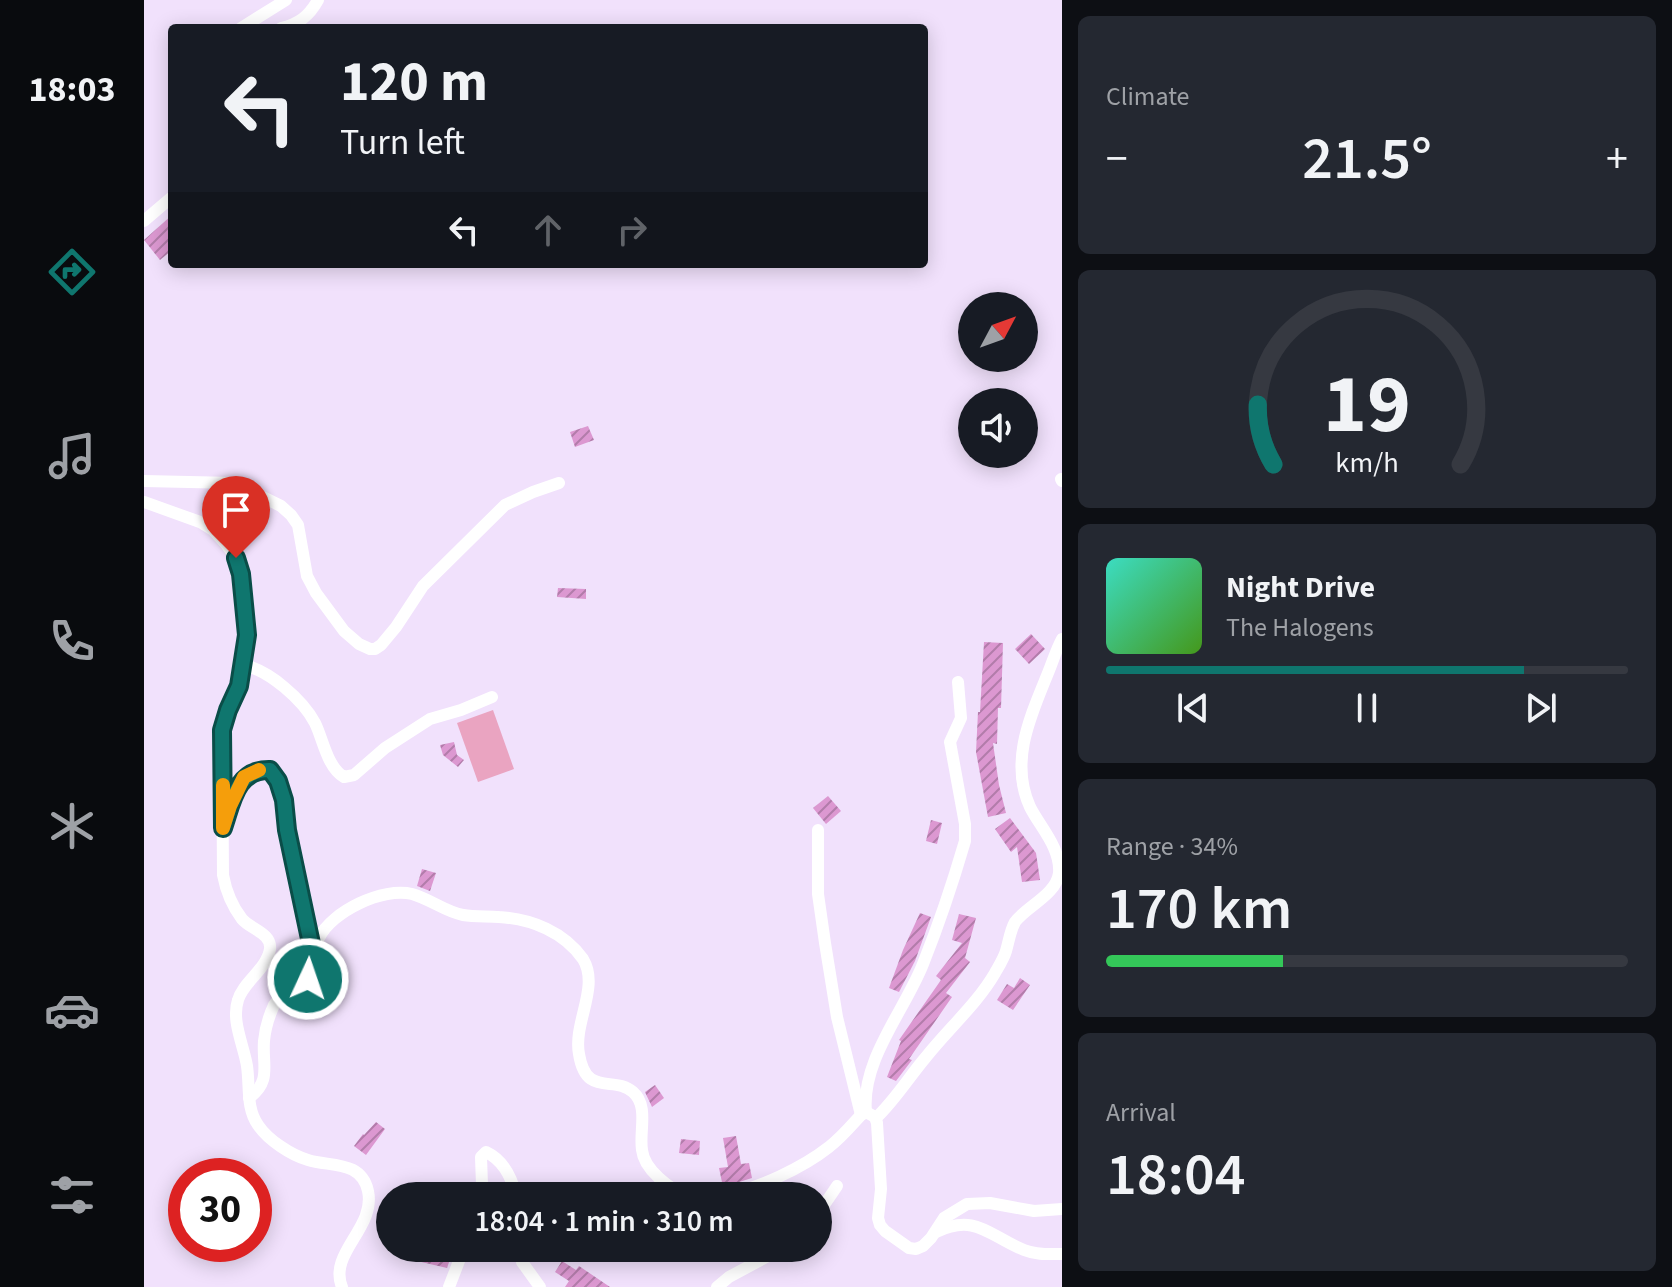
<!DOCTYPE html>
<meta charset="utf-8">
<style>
body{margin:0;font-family:"Source Sans 3",sans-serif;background:#242831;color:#f1f3f6;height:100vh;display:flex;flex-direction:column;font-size:30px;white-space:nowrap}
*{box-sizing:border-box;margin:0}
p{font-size:26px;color:#9ea1a6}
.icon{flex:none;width:44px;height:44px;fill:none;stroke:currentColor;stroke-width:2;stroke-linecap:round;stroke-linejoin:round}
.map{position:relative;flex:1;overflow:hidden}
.drawer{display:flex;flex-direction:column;gap:16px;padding:16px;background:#0d0f14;width:610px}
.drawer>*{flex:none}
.banner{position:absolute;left:24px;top:24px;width:760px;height:244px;border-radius:8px;box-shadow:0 4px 20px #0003;background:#171b24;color:#f1f3f6;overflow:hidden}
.needle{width:52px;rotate:49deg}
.tools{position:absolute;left:814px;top:292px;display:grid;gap:16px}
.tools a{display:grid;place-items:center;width:80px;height:80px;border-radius:50%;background:#171b24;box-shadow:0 4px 20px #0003;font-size:40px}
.speed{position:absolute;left:24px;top:1158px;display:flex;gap:16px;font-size:40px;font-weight:700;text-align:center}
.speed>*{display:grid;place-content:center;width:104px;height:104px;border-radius:50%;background:#171b24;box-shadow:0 4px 20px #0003;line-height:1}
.speed .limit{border:12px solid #d22;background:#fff;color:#111}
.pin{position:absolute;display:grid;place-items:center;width:68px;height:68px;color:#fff;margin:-82px -34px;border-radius:50% 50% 50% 0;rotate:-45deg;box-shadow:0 0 8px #0007}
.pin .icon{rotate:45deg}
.me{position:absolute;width:88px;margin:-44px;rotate:3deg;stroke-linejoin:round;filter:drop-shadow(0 0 6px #0008)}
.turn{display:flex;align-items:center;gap:28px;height:168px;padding:0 40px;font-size:36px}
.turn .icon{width:104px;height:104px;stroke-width:2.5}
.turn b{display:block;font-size:56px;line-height:68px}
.lanes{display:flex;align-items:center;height:76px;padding:0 40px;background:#0003;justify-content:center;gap:40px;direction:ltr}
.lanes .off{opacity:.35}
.big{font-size:60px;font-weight:600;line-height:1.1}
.drawer .card{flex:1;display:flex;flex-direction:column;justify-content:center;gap:12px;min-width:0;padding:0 28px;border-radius:12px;background:#242831}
.drawer .dial{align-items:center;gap:0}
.dial svg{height:208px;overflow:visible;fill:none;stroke:#363941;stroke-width:7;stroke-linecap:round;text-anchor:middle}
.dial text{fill:#f1f3f6;stroke:none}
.song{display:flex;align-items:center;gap:24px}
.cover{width:96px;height:96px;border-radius:12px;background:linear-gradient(135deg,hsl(170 70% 55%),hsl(100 70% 35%))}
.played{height:8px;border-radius:4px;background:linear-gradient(90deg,#0f766e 80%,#363941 80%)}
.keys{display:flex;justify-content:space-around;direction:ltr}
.heat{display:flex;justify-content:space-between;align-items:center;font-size:44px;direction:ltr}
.charge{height:12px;border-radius:6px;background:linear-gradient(90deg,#34c759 34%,#363941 0)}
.trip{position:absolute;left:232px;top:1182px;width:456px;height:80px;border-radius:40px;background:#171b24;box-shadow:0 4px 20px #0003;font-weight:600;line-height:80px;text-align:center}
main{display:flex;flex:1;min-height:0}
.tabs{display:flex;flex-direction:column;width:144px;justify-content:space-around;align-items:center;background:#090b0e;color:#9ea1a6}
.tabs .icon{width:56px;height:56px}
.tabs .current{color:#0f766e}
.tabs b{font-size:36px;color:#f1f3f6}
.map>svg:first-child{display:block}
</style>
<main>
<nav class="tabs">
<b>18:03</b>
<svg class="icon current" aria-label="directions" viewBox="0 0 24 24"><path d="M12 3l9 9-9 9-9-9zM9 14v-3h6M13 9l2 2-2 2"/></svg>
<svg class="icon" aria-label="music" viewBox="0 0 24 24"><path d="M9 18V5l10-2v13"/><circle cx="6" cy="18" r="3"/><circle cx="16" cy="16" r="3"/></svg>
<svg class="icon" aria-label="phone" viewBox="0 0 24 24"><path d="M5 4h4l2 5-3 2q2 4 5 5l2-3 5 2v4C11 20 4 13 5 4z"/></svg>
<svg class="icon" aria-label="climate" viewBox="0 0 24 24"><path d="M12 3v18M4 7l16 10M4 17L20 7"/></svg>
<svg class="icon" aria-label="car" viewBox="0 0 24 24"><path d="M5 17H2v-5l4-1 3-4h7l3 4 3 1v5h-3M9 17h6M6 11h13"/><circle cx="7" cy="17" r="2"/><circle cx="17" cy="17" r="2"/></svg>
<svg class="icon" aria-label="filters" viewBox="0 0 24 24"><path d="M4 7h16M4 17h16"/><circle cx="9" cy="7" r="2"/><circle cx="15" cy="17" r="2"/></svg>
</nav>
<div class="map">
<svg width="918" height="1287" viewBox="0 0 918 1287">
<defs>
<pattern id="building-hatch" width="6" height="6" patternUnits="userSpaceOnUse" patternTransform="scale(2)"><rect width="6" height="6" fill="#dc98d1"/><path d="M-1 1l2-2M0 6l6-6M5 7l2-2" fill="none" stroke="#b27caa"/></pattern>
</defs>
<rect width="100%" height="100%" fill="#f1e1fc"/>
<path fill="#eaa4c1" d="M349,710L370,769L334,782L313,723Z"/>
<g fill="url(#building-hatch)">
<path d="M28,215V250L16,260L0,240Z"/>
<path d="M444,426L450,440L431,447L426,432Z"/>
<path d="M414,588L442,589V599L413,597Z"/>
<path d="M887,634L901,649L885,664L871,649Z"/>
<path d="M840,642L859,643L857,708H854L853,744L849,743L855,785L862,813L844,817L832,752L834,712H836Z"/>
<path d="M310,742L313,755L320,760L314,767L299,755L296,745Z"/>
<path d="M684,796L697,811L682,824L669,808Z"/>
<path d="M866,818L892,853L896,880L878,882L873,847L867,852L851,829Z"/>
<path d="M787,820L798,823L793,844L782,841Z"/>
<path d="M278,869L292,873L286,891L273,886Z"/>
<path d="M776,913L787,917L771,961L755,992L745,988L759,950Z"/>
<path d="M815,914L832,918L821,958L826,962L802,993L808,997L765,1059L768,1060L752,1081L743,1077L757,1041L755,1040L797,980L792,976L818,943L808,940Z"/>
<path d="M876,978L886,985L869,1010L853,1000L863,984L870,988Z"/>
<path d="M511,1085L520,1098L508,1107L501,1092Z"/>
<path d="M232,1122L241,1129L222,1155L210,1146L219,1134L220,1135Z"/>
<path d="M592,1136L597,1164L605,1163L608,1178L579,1187L575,1168L584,1167L579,1138Z"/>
<path d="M537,1139L556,1141L555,1155L535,1153Z"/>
<path d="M276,1248H310L303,1268L273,1261Z"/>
<path d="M418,1261L432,1270L435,1266L466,1287H421L425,1281L411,1272Z"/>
</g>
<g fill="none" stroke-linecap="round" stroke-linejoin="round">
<g stroke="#fff" stroke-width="12">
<path d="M97,28L142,0"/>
<path d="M137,28C155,24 165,16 174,0"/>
<path d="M0,221L28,197"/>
<path d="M917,479L918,481"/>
<path d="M0,481L90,483L137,506L147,515L154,525L163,576L172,593L200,631L215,644L226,649H231L237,645L252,627L279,586L361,505L389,492L415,483"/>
<path d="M0,502L56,522L69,530L82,544L92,558L97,574L103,635L95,686L84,710L78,730L79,875C82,891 88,906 98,919C106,929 128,933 126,949C123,969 99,982 94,1000C87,1021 100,1046 103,1066C106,1087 102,1108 114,1125C124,1140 147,1155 164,1160C186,1167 217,1160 224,1191C232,1228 184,1253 198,1287"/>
<path d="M99,665C125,670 159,700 171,723C179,739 183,767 200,777L210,775L241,748L286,719L317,710L348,697"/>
<path d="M83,818C90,793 96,769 126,770L134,781L140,800L143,830L169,953"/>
<path d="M674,830V894L681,943L693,1017L717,1115"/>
<path d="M105,1098C128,1081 118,1065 120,1041C121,1029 125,1016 130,1005C138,991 154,990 164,979C170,965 168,951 175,938C188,911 239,887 268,894C286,899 302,912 319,915C331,917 344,916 355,917C388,919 420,932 439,959C456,987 429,1023 435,1054C442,1098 470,1075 489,1092C505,1106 495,1131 498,1150C500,1170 526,1189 543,1196"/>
<path d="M722,1112C717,1060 761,1010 779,964C795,924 809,882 821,841V824L806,742L817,718L814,682"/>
<path d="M732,1118C751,1100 765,1077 782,1057C805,1028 833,1004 851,973C855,966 860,958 862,951C865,941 866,931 871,922C883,906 912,895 915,873C917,848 896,827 886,807C865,761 887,715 904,673C909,661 912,650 918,639"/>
<path d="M335,1196L338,1185L337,1157L342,1152C359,1160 368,1178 372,1196"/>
<path d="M581,1196C616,1187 657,1169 685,1147C697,1138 707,1126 717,1115L722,1112L731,1117L733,1123L737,1189L734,1218L736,1225L741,1231L765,1248L772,1249L779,1246L787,1238L800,1218L823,1204L846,1203L890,1211L918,1209"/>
<path d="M674,1214L693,1186"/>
<path d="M792,1232C832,1213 845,1236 880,1250C892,1255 905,1254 918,1254"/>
<path d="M375,1248L378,1262L396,1287"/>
<path d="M305,1287L320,1248"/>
<path d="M573,1287L585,1277L639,1248"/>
</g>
</g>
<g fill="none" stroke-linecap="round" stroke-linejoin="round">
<g stroke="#0a4d48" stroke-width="20">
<path id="route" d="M92,558L97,574L103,635L95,686L84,710L78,730L79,828C88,802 92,769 126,770L134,781L140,800L143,830L169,953L164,979"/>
</g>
<use href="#route" stroke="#0f766e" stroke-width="14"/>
<path stroke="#f59e0b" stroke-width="14" d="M79,785V828L86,806L100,777L115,770"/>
</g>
</svg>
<div class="tools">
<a><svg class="needle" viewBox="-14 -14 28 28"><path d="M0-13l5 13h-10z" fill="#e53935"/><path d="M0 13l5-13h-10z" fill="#9ea1a6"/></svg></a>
<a><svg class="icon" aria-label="sound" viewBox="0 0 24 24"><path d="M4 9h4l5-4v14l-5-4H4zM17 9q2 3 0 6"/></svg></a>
</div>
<div class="speed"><div class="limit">30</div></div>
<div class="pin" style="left:92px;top:558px;background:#d93025"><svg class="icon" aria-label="arrive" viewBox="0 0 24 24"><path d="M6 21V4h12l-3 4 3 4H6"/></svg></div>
<svg class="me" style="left:164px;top:979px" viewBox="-20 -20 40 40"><circle r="17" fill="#0f766e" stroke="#fff" stroke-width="3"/><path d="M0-11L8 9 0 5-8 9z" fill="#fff"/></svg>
<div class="trip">18:04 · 1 min · 310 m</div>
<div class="banner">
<div class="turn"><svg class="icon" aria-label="left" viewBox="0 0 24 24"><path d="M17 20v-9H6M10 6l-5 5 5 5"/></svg><div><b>120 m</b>Turn left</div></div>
<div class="lanes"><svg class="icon" aria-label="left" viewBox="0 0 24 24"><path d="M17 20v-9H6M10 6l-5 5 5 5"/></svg><svg class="icon off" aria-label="ahead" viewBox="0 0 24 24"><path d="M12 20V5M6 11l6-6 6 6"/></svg><svg class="icon off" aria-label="right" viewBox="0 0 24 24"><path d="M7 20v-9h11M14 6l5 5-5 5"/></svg></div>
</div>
</div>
<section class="drawer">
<div class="card"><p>Climate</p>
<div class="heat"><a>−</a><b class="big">21.5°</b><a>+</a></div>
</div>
<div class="card dial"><svg viewBox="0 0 100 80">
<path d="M14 69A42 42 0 1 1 86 69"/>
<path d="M14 69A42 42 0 0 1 8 46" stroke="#0f766e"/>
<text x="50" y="56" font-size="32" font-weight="700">19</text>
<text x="50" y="72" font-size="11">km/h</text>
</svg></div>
<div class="card">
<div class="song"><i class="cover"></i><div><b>Night Drive</b><p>The Halogens</p></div></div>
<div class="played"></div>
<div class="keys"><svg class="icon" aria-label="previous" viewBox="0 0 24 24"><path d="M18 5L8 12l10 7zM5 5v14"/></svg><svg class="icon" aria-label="pause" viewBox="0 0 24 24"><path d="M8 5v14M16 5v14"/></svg><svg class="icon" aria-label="next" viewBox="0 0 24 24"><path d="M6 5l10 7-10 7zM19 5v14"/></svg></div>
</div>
<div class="card"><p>Range · 34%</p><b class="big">170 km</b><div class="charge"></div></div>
<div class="card"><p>Arrival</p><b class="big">18:04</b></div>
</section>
</main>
